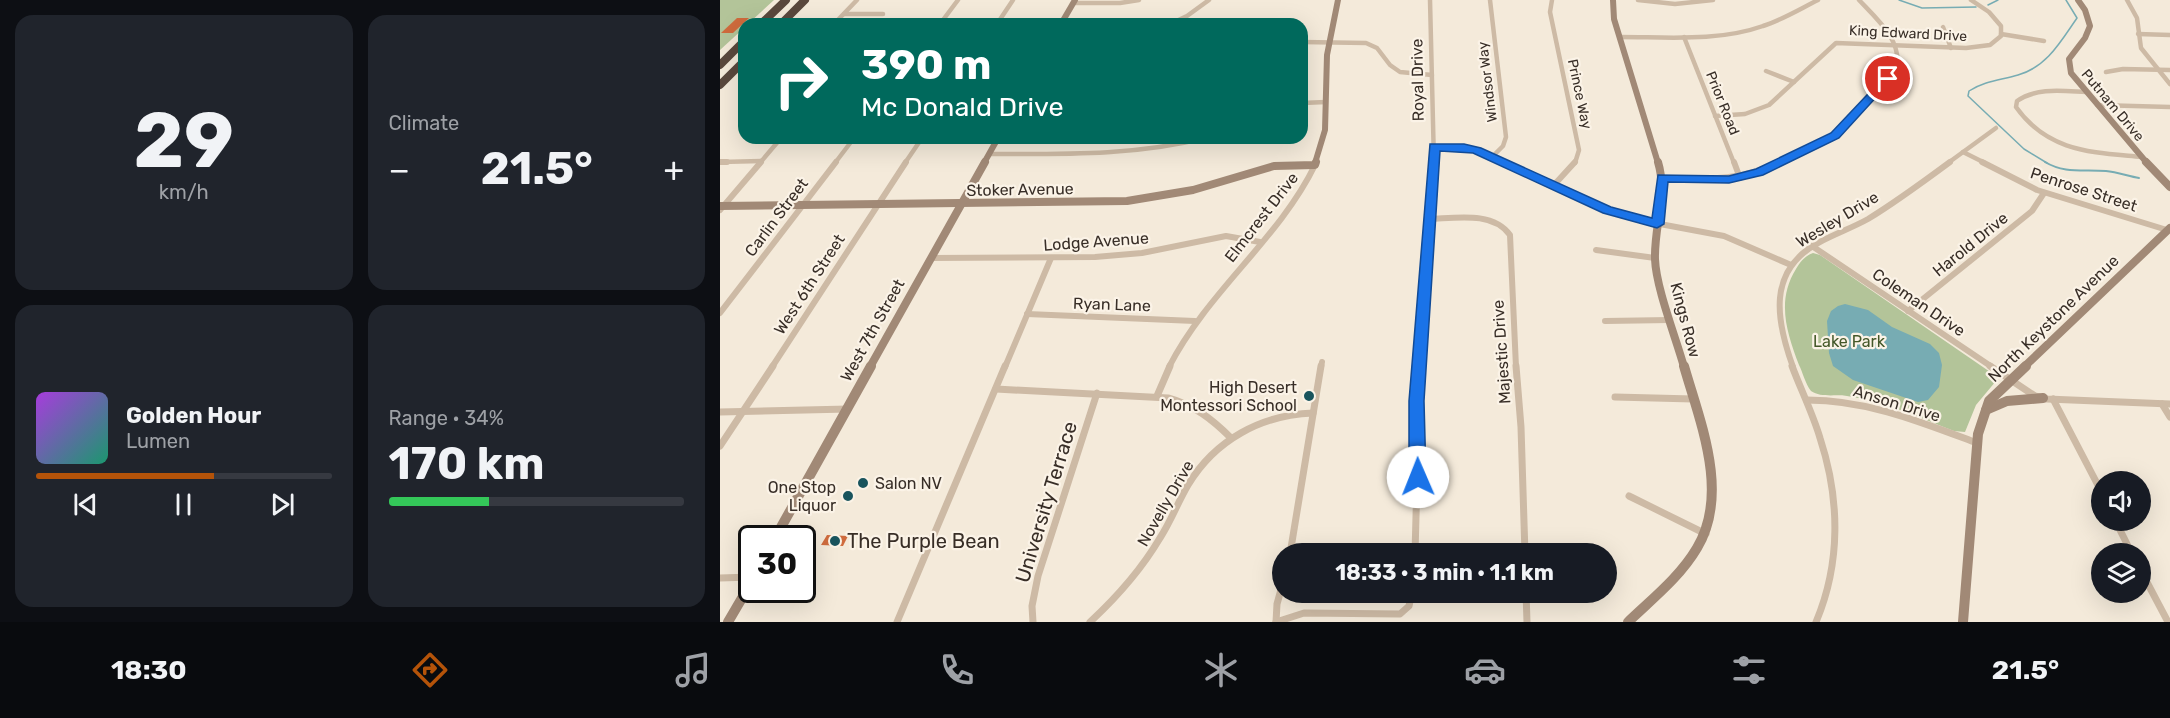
<!DOCTYPE html>
<meta charset="utf-8">
<style>
body{margin:0;font-family:Rubik,sans-serif;background:#20242c;color:#f1f3f6;height:100vh;display:flex;flex-direction:column;font-size:22px;white-space:nowrap}
*{box-sizing:border-box;margin:0}
p{font-size:20px;color:#9ea1a6}
.icon{flex:none;width:33px;height:33px;fill:none;stroke:currentColor;stroke-width:2;stroke-linecap:round;stroke-linejoin:round}
.map{position:relative;flex:1;overflow:hidden}
.drawer{display:flex;flex-direction:column;gap:15px;padding:15px;background:#0d0f14;width:720px}
.drawer>*{flex:none}
.banner{position:absolute;left:18px;top:18px;width:570px;height:126px;border-radius:18px;box-shadow:0 6px 24px #0002;background:#00695c;color:#fff;overflow:hidden}
.buttons{position:absolute;left:1371px;top:471px;display:grid;gap:12px}
.buttons a{display:grid;place-items:center;width:60px;height:60px;border-radius:50%;background:#171b24;box-shadow:0 6px 24px #0002;font-size:30px}
.speed{position:absolute;left:18px;top:525px;display:flex;gap:12px;font-size:30px;font-weight:700;text-align:center}
.speed>*{display:grid;place-content:center;width:78px;height:78px;border-radius:50%;background:#171b24;box-shadow:0 6px 24px #0002;line-height:1}
.speed .limit{border:3px solid #111;border-radius:9px;background:#fff;color:#111}
.pin{position:absolute;display:grid;place-items:center;width:51px;height:51px;color:#fff;margin:-26px;border:3px solid #fff;border-radius:50%;box-shadow:0 2px 6px #0007}
.me{position:absolute;width:66px;margin:-33px;rotate:359deg;stroke-linejoin:round;filter:drop-shadow(0 0 4px #0008)}
.turn{display:flex;align-items:center;gap:21px;height:126px;padding:0 24px;font-size:27px}
.turn .icon{width:78px;height:78px;stroke-width:2.5}
.turn b{display:block;font-size:42px;line-height:51px}
.big{font-size:45px;font-weight:700;line-height:1.1}
.drawer .card{flex:1;display:flex;flex-direction:column;justify-content:center;gap:9px;min-width:0;padding:0 21px;border-radius:18px;background:#20242c}
.drawer .dial{align-items:center;gap:0}
.dial b{font-size:78px;line-height:1}
.song{display:flex;align-items:center;gap:18px}
.cover{width:72px;height:72px;border-radius:9px;background:linear-gradient(135deg,hsl(280 70% 55%),hsl(160 70% 35%))}
.played{height:6px;border-radius:3px;background:linear-gradient(90deg,#b45309 60%,#363941 60%)}
.keys{display:flex;justify-content:space-around;direction:ltr}
.heat{display:flex;justify-content:space-between;align-items:center;font-size:33px;direction:ltr}
.charge{height:9px;border-radius:4px;background:linear-gradient(90deg,#34c759 34%,#363941 0)}
.drawer .tiles{flex:1;display:grid;gap:15px;grid-template-columns:repeat(2,1fr)}
.trip{position:absolute;left:552px;top:543px;width:345px;height:60px;border-radius:30px;background:#171b24;box-shadow:0 6px 24px #0002;font-weight:700;line-height:60px;text-align:center}
.tab-bar{display:flex;height:96px;justify-content:space-around;align-items:center;background:#090b0e;color:#9ea1a6}
.tab-bar .icon{width:42px;height:42px}
.tab-bar .current{color:#b45309}
.tab-bar b{font-size:27px;color:#f1f3f6}
main{display:flex;flex:1;min-height:0}
.map>svg:first-child{display:block}
</style>
<main>
<section class="drawer">
<div class="tiles">
<div class="card dial"><b>29</b><p>km/h</p></div>
<div class="card"><p>Climate</p>
<div class="heat"><a>−</a><b class="big">21.5°</b><a>+</a></div>
</div>
<div class="card">
<div class="song"><i class="cover"></i><div><b>Golden Hour</b><p>Lumen</p></div></div>
<div class="played"></div>
<div class="keys"><svg class="icon" aria-label="previous" viewBox="0 0 24 24"><path d="M18 5L8 12l10 7zM5 5v14"/></svg><svg class="icon" aria-label="pause" viewBox="0 0 24 24"><path d="M8 5v14M16 5v14"/></svg><svg class="icon" aria-label="next" viewBox="0 0 24 24"><path d="M6 5l10 7-10 7zM19 5v14"/></svg></div>
</div>
<div class="card"><p>Range · 34%</p><b class="big">170 km</b><div class="charge"></div></div>
</div>
</section>
<div class="map">
<svg width="1450" height="622" viewBox="0 0 1450 622">
<rect width="100%" height="100%" fill="#f4eada"/>
<g fill="#b3c499">
<path d="M0,0H54L28,24H24V28L0,50Z"/>
<path d="M1093,253L1100,255L1276,376V381L1256,405L1245,432L1234,431C1200,418 1164,401 1127,396C1115,394 1101,398 1091,391C1085,383 1083,373 1079,365C1067,333 1056,301 1076,269C1080,262 1085,256 1093,253Z"/>
</g>
<path fill="#77acb3" d="M1125,304L1148,310L1172,327L1210,344L1219,353L1222,365L1219,387L1208,400L1198,402L1133,380L1113,366L1109,353L1107,321L1111,311L1118,306Z"/>
<g fill="none" stroke-linecap="round" stroke-linejoin="round">
<g stroke="#77acb3" stroke-width="1.5">
<path d="M1179,0L1202,8L1256,7"/>
<path d="M1268,5L1278,0"/>
<path d="M1327,163L1304,149L1248,96L1249,91C1264,81 1281,80 1298,75C1327,67 1341,41 1357,18L1346,0"/>
</g>
<path stroke="#77acb3" stroke-width="2" d="M1325,162C1345,174 1364,169 1386,171C1397,172 1408,176 1419,178"/>
</g>
<g fill="#cf6b3d">
<path d="M17,18H29L13,33H1Z"/>
<path d="M107,535L128,536L123,546L101,545Z"/>
</g>
<g fill="none" stroke-linecap="round" stroke-linejoin="round">
<g stroke="#cdbaa5" stroke-width="4.5">
<path d="M710,0L714,163"/>
<path d="M770,0L786,137L783,146L772,157"/>
<path d="M832,0L830,12L859,150L855,163"/>
<path d="M918,0L955,4L993,0"/>
<path d="M1407,0L1417,18L1421,48L1450,84"/>
<path d="M353,3H400L419,0"/>
<path d="M124,14H163"/>
<path d="M114,24L137,0"/>
<path d="M220,24L238,0"/>
<path d="M277,24L293,0"/>
<path d="M450,24L467,16L489,0"/>
<path d="M1223,27L1231,48"/>
<path d="M1281,34L1324,41"/>
<path d="M1418,34L1450,35"/>
<path d="M900,37C947,37 998,42 1043,26C1062,20 1080,9 1098,0"/>
<path d="M964,37L1014,163"/>
<path d="M582,42L646,43L657,48L670,65L680,72L712,75"/>
<path d="M1046,71L1074,82"/>
<path d="M1386,72L1403,69L1450,70"/>
<path d="M1366,92C1343,91 1317,87 1297,101L1296,107C1328,152 1371,152 1421,157"/>
<path d="M582,103L606,102"/>
<path d="M1377,105L1450,107"/>
<path d="M995,116L1025,114L1049,105L1116,43L1246,48L1270,45L1281,36V26L1269,12L1251,0"/>
<path d="M714,147C746,147 757,150 786,163"/>
<path d="M1243,152L1265,163"/>
<path d="M269,154C342,154 414,156 485,138"/>
<path d="M0,162L41,161"/>
<path d="M40,163L61,138"/>
<path d="M115,163L134,138"/>
<path d="M185,163L202,138"/>
<path d="M1057,163L1115,135L1176,70C1184,42 1157,19 1139,0"/>
<path d="M1228,163L1276,128"/>
</g>
<g stroke="#cdbaa5" stroke-width="6">
<path d="M0,162H7"/>
<path d="M783,162L895,213L924,221L1004,236L1071,265"/>
<path d="M1014,162L1020,178"/>
<path d="M1262,162L1317,190L1447,230"/>
<path d="M942,178C988,179 1017,182 1060,162"/>
<path d="M834,185L855,162"/>
<path d="M0,210L41,162"/>
<path d="M710,219C736,218 773,211 790,235L796,367"/>
<path d="M1092,246L1272,367"/>
<path d="M876,250L935,258"/>
<path d="M211,258L375,257L422,253L506,236L540,242"/>
<path d="M1188,311L1312,211L1324,193"/>
<path d="M0,313L116,162"/>
<path d="M307,314L475,321"/>
<path d="M885,321L950,320"/>
<path d="M52,367L186,162"/>
<path d="M285,367L331,258"/>
<path d="M449,367C488,291 559,239 595,165"/>
<path d="M601,367L602,362"/>
<path d="M700,367L714,162"/>
<path d="M1073,367C1056,320 1047,271 1098,243C1114,234 1132,228 1148,219C1176,202 1203,182 1230,162"/>
</g>
<g stroke="#cdbaa5" stroke-width="7">
<path d="M796,366L801,427L805,554"/>
<path d="M1072,366C1081,390 1093,414 1100,438C1120,499 1121,563 1096,622"/>
<path d="M1270,366L1315,396L1327,399L1450,404"/>
<path d="M276,389L448,398C474,405 492,419 511,438"/>
<path d="M437,396L450,366"/>
<path d="M895,397L973,399"/>
<path d="M1333,399L1382,493"/>
<path d="M1087,400C1148,400 1201,422 1257,443"/>
<path d="M1442,404L1450,417"/>
<path d="M0,412L128,409"/>
<path d="M0,446L53,366"/>
<path d="M909,496L986,534"/>
<path d="M1395,520L1412,554"/>
<path d="M570,554L601,366"/>
<path d="M695,554L700,366"/>
<path d="M1420,569L1448,622"/>
<path d="M0,578L32,577"/>
<path d="M806,592L807,622"/>
<path d="M177,622L285,366"/>
<path d="M313,622L312,606L318,576L377,393"/>
<path d="M370,622C397,597 421,570 440,538C451,521 458,502 468,485C495,440 541,415 593,413"/>
<path d="M556,622L584,613L680,614L689,606L692,592"/>
<path d="M556,622L557,604L562,586"/>
</g>
<g stroke="#a18976" stroke-width="6">
<path d="M893,0L894,19L938,163"/>
<path d="M1358,0L1365,10L1370,26L1365,38L1349,59L1351,73L1427,163"/>
<path d="M341,24L355,0"/>
<path d="M264,163L278,138"/>
<path d="M595,163L605,130L607,55L618,0"/>
</g>
<g stroke="#a18976" stroke-width="8">
<path d="M938,162C948,195 934,225 935,259C936,288 956,338 964,367"/>
<path d="M1426,162L1450,187"/>
<path d="M0,206L407,201L473,190L554,166L595,165L596,162"/>
<path d="M150,367L265,162"/>
<path d="M1304,367L1450,228"/>
</g>
<g stroke="#a18976" stroke-width="10">
<path d="M1266,410L1287,401L1323,398"/>
<path d="M55,538L151,366"/>
<path d="M8,622L32,581"/>
<path d="M908,622C932,599 960,577 977,548C1010,493 980,422 964,366"/>
<path d="M1243,622L1258,434L1269,401L1306,366"/>
</g>
<g stroke="#5a483d" stroke-width="8">
<path d="M41,24L66,0"/>
<path d="M61,24L85,0"/>
<path d="M0,65L24,41"/>
<path d="M0,85L24,61"/>
</g>
</g>
<path fill="#1a73e8" stroke="#114b97" stroke-width="1.5" d="M1168,76L1171,77V81L1119,138L1043,175L1009,183L948,182L944,224L937,228L883,213L753,153L720,151L704,401L706,477L703,483L698,485L692,483L689,477V401L710,144H744L761,148L891,207L932,218L938,175L1009,176L1036,169L1111,133L1164,77Z"/>
<g fill="#19545d" stroke="#fbf3e7" stroke-width="2">
<circle cx="589" cy="396" r="6"/>
<circle cx="143" cy="483" r="6"/>
<circle cx="128" cy="496" r="6"/>
<circle cx="115" cy="541" r="6"/>
</g>
<g text-anchor="middle" stroke-width="4.5" stroke-linejoin="round" paint-order="stroke">
<g font-size="14" fill="#382e27" stroke="#fbf3e7">
<text transform="translate(1188 33) rotate(3)" y="5">King Edward Drive</text>
<text transform="translate(767 82) rotate(-97)" y="5">Windsor Way</text>
<text transform="translate(860 94) rotate(78)" y="5">Prince Way</text>
<text transform="translate(1003 103) rotate(68)" y="5">Prior Road</text>
<text transform="translate(1393 105) rotate(50)" y="5">Putnam Drive</text>
</g>
<g font-size="16" fill="#382e27" stroke="#fbf3e7">
<text transform="translate(697 80) rotate(-91)" y="6">Royal Drive</text>
<text transform="translate(300 189) rotate(-1)" y="6">Stoker Avenue</text>
<text transform="translate(1364 189) rotate(18)" y="6">Penrose Street</text>
<text transform="translate(56 217) rotate(-53)" y="6">Carlin Street</text>
<text transform="translate(541 217) rotate(-52)" y="6">Elmcrest Drive</text>
<text transform="translate(1117 219) rotate(-31)" y="6">Wesley Drive</text>
<text transform="translate(376 241) rotate(-4)" y="6">Lodge Avenue</text>
<text transform="translate(1250 244) rotate(-39)" y="6">Harold Drive</text>
<text transform="translate(89 284) rotate(-57)" y="6">West 6th Street</text>
<text transform="translate(1199 302) rotate(34)" y="6">Coleman Drive</text>
<text transform="translate(392 304) rotate(2)" y="6">Ryan Lane</text>
<text transform="translate(1333 318) rotate(-44)" y="6">North Keystone Avenue</text>
<text transform="translate(966 320) rotate(75)" y="6">Kings Row</text>
<text transform="translate(152 330) rotate(-61)" y="6">West 7th Street</text>
<text transform="translate(781 352) rotate(-94)" y="6">Majestic Drive</text>
<text transform="translate(1177 403) rotate(17)" y="6">Anson Drive</text>
<text transform="translate(445 503) rotate(-60)" y="6">Novelly Drive</text>
</g>
<g font-size="16" fill="#445829" stroke="#fbf3e7">
<text x="1129" y="347">Lake Park</text>
</g>
<g font-size="16" fill="#382e27" stroke="#fbf3e7" text-anchor="end">
<text x="577" y="393">High Desert<tspan x="577" dy="18">Montessori School</tspan></text>
<text x="155" y="489" text-anchor="start">Salon NV</text>
<text x="116" y="493">One Stop<tspan x="116" dy="18">Liquor</tspan></text>
</g>
<g font-size="20" fill="#382e27" stroke="#fbf3e7">
<text transform="translate(326 502) rotate(-73)" y="7">University Terrace</text>
</g>
<g font-size="20" fill="#382e27" stroke="#fbf3e7" text-anchor="start">
<text x="127" y="548">The Purple Bean</text>
</g>
</g>
</svg>
<div class="buttons">
<a><svg class="icon" aria-label="sound" viewBox="0 0 24 24"><path d="M4 9h4l5-4v14l-5-4H4zM17 9q2 3 0 6"/></svg></a>
<a><svg class="icon" aria-label="layers" viewBox="0 0 24 24"><path d="M12 4l9 5-9 5-9-5zM3 14l9 5 9-5"/></svg></a>
</div>
<div class="speed"><div class="limit">30</div></div>
<div class="pin" style="left:1168px;top:79px;background:#d93025"><svg class="icon" aria-label="arrive" viewBox="0 0 24 24"><path d="M6 21V4h12l-3 4 3 4H6"/></svg></div>
<svg class="me" style="left:698px;top:477px" viewBox="-20 -20 40 40"><circle r="19" fill="#fff"/><path d="M0-13L10 11 0 6-10 11z" fill="#1a73e8"/></svg>
<div class="trip">18:33 · 3 min · 1.1 km</div>
<div class="banner">
<div class="turn"><svg class="icon" aria-label="right" viewBox="0 0 24 24"><path d="M7 20v-9h11M14 6l5 5-5 5"/></svg><div><b>390 m</b>Mc Donald Drive</div></div>
</div>
</div>
</main>
<nav class="tab-bar">
<b>18:30</b>
<svg class="icon current" aria-label="directions" viewBox="0 0 24 24"><path d="M12 3l9 9-9 9-9-9zM9 14v-3h6M13 9l2 2-2 2"/></svg>
<svg class="icon" aria-label="music" viewBox="0 0 24 24"><path d="M9 18V5l10-2v13"/><circle cx="6" cy="18" r="3"/><circle cx="16" cy="16" r="3"/></svg>
<svg class="icon" aria-label="phone" viewBox="0 0 24 24"><path d="M5 4h4l2 5-3 2q2 4 5 5l2-3 5 2v4C11 20 4 13 5 4z"/></svg>
<svg class="icon" aria-label="climate" viewBox="0 0 24 24"><path d="M12 3v18M4 7l16 10M4 17L20 7"/></svg>
<svg class="icon" aria-label="car" viewBox="0 0 24 24"><path d="M5 17H2v-5l4-1 3-4h7l3 4 3 1v5h-3M9 17h6M6 11h13"/><circle cx="7" cy="17" r="2"/><circle cx="17" cy="17" r="2"/></svg>
<svg class="icon" aria-label="filters" viewBox="0 0 24 24"><path d="M4 7h16M4 17h16"/><circle cx="9" cy="7" r="2"/><circle cx="15" cy="17" r="2"/></svg>
<b>21.5°</b>
</nav>
